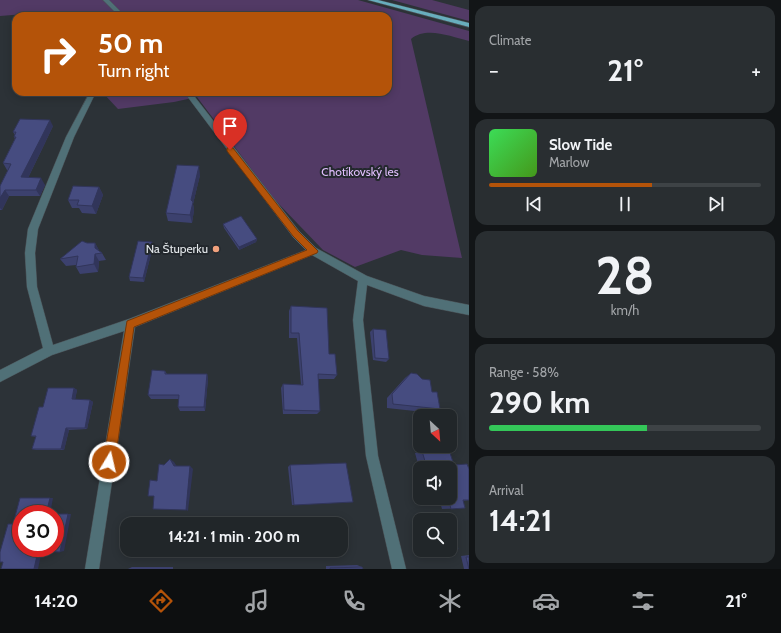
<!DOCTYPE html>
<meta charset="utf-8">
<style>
body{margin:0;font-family:Cabin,sans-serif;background:#292e31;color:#f1f3f6;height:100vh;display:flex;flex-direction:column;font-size:15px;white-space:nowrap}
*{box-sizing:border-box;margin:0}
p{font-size:13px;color:#a2a5a8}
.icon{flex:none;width:22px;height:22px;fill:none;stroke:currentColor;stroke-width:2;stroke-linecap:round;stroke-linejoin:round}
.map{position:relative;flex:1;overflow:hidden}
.panel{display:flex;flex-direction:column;gap:6px;padding:6px;background:#121517;width:312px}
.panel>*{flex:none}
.banner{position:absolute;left:12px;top:12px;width:380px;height:84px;border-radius:12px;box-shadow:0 2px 10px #0003,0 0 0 1px #3e4346;background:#b45309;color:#fff;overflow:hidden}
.needle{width:26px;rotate:154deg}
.controls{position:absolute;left:413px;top:409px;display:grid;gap:8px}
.controls a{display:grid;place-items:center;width:44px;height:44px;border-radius:8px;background:#212629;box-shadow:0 2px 10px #0003,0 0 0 1px #3e4346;font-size:20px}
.speed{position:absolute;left:12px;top:505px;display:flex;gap:8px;font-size:20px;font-weight:700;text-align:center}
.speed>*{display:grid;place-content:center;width:52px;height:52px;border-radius:50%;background:#212629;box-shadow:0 2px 10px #0003,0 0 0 1px #3e4346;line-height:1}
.speed .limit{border:6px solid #d22;background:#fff;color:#111}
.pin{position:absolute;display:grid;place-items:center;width:34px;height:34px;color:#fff;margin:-41px -17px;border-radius:50% 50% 50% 0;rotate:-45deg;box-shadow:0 0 4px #0007}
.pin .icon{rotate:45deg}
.me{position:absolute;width:44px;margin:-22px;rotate:9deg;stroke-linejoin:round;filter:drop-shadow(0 0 3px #0008)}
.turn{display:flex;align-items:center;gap:14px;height:84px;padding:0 20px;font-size:18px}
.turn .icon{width:52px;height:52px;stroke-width:2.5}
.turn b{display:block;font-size:28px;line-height:34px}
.big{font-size:30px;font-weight:700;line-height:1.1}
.panel .card{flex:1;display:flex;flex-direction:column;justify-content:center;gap:6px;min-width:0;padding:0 14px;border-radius:12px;background:#292e31}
.panel .dial{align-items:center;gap:0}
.dial b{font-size:52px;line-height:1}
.song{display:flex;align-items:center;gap:12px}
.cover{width:48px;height:48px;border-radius:6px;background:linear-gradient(135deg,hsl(130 70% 55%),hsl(100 70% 35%))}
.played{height:4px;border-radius:2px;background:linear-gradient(90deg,#b45309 60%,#3e4346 60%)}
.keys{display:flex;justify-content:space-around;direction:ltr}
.heat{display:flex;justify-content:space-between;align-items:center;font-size:22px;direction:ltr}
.charge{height:6px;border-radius:3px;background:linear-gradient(90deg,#34c759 58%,#3e4346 0)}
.trip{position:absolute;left:120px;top:517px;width:228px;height:40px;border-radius:12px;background:#212629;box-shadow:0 2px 10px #0003,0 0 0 1px #3e4346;font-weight:700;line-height:40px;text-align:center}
.tab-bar{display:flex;height:64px;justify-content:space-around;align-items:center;background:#0d0f10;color:#a2a5a8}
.tab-bar .icon{width:28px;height:28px}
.tab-bar .current{color:#b45309}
.tab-bar b{font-size:18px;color:#f1f3f6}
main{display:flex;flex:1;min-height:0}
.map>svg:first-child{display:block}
</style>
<main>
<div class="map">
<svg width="469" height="569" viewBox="0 0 469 569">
<rect width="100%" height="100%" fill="#2c3237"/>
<g fill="#523a65">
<path d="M0,0H358L469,31V41C451,37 427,26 411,39L462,258L422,255L401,250L355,267L323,250L274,199L197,97L174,102L118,109L103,93L388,92V16H58L37,13L0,16Z"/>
<path d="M392,0H432L469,10V21Z"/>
</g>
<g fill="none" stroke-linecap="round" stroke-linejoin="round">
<g stroke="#494f54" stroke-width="1">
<g id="minor">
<path d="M103,0H109L125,16H119Z"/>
<path d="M90,92H96L74,137L38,229L35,253L37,287L53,345L129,319L306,250L293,237L184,92H191L299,231L316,248L367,276L424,296L469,305V315L424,306L367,285L363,320L378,456L406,569H392L366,456L353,320L358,281L312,255L135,327L99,569H85L124,331L52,355L0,382V370L43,348L27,287L25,253L28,229L66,137Z"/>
</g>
</g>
<g stroke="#494f54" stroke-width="1">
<path id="major" d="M368,0H378L469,23V27Z"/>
</g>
<use href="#minor" fill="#507077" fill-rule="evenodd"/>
<use href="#major" fill="#68aebd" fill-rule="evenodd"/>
</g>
<g fill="#3c416e">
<path d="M53,126L44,145L28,178L45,185L40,196H9L2,210H0V186L8,170H7L3,163L15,139L14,137L15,135L13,132Z"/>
<path d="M200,175L193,204L194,210L192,223L168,221L166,213Z"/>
<path d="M99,187L103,195L96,214L82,213L79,208H72L68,200Z"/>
<path d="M223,224L257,239L256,242L239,250L224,228Z"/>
<path d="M87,243H95L99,251L102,253L106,260L99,261L98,272L80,274L76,267V265L66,266L60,259Z"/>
<path d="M153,246L144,282L130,281L129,277Z"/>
<path d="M291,306L329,354L337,375L334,379H318L320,411L317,414H283L281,388L283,384L301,385L297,338H289V311Z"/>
<path d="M373,329L389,359L386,362L373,360L370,332Z"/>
<path d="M165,371L167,374H207L208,379L205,411H180L178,407L179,399H151L148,395Z"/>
<path d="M411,373L432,392L440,409L433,413L387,408V398L405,378Z"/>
<path d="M74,388L77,390L75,399L90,400L93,402L87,429L69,430L64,450H36L32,449L36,437L31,436L43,407Z"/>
<path d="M449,450L454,465L467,464L469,469V500L463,501L465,508L442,509L439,498H450V468H420V471L415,453L422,451Z"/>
<path d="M290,465L353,502L292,505L288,467Z"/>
<path d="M416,526H420V541Z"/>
<path d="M469,555V569H464L461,556Z"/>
<path d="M357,565L362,567L363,569H326V566Z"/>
<path d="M132,567H173V569H128Z"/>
</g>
<g fill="#31355a">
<path d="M50,120L53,126L44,145L25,184L21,177Z"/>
<path d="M199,166L200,175L193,204L194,210L192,223L190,215L191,200Z"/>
<path d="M41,178L45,185L40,196L36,190Z"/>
<path d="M99,187L103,195L96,214L92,206Z"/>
<path d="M5,190L9,196L2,210L0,208V198Z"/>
<path d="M257,239L256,242L239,250V247Z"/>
<path d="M152,242L153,246L144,282L143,278Z"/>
<path d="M95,243L99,250V253L95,248Z"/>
<path d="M95,254L99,261L98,272L94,264Z"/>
<path d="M207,374L208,379L205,411L204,407Z"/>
<path d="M74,388L77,390L75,401L72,399Z"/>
<path d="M90,400L93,402L87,429L85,428Z"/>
<path d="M66,428L69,430L64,450L61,449Z"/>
<path d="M170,459L174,462L178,468L174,466Z"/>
<path d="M190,466L193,469L188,511L186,510Z"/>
<path d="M50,498H53L50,514H46Z"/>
<path d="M68,514H71L64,551L60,552Z"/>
<path d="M42,550L38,569H34L38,551Z"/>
</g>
<g fill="#464c80" stroke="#31355a">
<path d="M20,119L50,120L41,138L21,177L41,178L36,190H5L0,198V186L11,164L3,163L16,137H14L16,132H13Z"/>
<path d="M177,165L199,166L191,200L193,202L190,215L166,213Z"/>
<path d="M73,186L99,187L92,206L77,205L79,200H68Z"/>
<path d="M241,216L257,239L239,247L223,224Z"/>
<path d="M82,241L87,243H95V248L102,253L95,254L94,264L76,267L78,256L60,259Z"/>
<path d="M138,241L152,242L143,278L129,277Z"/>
<path d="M291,306L327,308L329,354H335L337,375L318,374L320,411L284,410L283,384L303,385L299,333H291Z"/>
<path d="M373,329L386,330L389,359L375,358Z"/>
<path d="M152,370L165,371V374H207L204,407H178L179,395H148Z"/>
<path d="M411,373L417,374L422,379L430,380L432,392H437L440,409L393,404L392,394Z"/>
<path d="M48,388H74L72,399L90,400L85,428H66L61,449H32L36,436H31L39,407H43Z"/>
<path d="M449,450L454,465L467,464L469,469V500H463L465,508L451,509L448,498H450V468H427L422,451Z"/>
<path d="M170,459L174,466H190L186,510L153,509L154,496H148L150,480L157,481L159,464L164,465Z"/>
<path d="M346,463L353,502L294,505L290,465Z"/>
<path d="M20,498H50L46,514H21V548H55V514H68L60,552L38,551L34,569H1L3,562H0V552L8,524H13Z"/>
<path d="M450,525H451L458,549H450Z"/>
<path d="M466,557H469V569Z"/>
<path d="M362,567L363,569H330V568Z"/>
</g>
<path fill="#b45309" stroke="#753606" d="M230,147L233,148L298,231L318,251L317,253L134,327L115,462L113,466L109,468L105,466L103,462L127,321L307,250L293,236L227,151V148Z"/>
<circle fill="#f1a17d" stroke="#23282d" stroke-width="1.5" cx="216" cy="249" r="4"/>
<g text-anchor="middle" stroke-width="4" stroke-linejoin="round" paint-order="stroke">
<g font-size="12" fill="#e1bffe" stroke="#23282d">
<text x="360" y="176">Chotíkovský les</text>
</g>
<g font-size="12" fill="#e4e8eb" stroke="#23282d" text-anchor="end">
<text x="208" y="253">Na Štuperku</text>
</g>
</g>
</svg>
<div class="controls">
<a><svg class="needle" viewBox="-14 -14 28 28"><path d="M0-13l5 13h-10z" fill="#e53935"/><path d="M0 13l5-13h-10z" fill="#a2a5a8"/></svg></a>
<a><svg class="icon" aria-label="sound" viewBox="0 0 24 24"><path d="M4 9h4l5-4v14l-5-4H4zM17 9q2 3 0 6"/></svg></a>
<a><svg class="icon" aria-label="search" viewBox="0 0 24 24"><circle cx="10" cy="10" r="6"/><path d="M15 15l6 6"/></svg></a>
</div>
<div class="speed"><div class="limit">30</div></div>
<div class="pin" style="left:230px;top:150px;background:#d93025"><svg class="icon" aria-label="arrive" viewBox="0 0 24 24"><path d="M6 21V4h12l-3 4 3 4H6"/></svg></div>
<svg class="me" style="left:109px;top:462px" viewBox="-20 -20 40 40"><circle r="17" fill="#b45309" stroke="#fff" stroke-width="3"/><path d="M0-11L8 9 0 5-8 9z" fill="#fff"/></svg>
<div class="trip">14:21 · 1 min · 200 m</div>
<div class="banner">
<div class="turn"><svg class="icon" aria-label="right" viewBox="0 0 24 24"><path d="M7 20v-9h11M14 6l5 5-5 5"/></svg><div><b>50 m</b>Turn right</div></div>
</div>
</div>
<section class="panel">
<div class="card"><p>Climate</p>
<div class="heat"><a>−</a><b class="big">21°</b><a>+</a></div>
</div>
<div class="card">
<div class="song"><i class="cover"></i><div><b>Slow Tide</b><p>Marlow</p></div></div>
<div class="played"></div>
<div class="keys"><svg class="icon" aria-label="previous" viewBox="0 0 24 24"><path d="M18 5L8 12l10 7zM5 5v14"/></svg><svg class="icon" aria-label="pause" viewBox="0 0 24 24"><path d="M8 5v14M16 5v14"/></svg><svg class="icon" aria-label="next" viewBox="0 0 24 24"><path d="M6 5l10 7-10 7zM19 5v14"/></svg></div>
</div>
<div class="card dial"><b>28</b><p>km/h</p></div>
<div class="card"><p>Range · 58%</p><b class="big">290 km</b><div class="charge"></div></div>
<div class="card"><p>Arrival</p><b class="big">14:21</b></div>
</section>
</main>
<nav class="tab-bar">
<b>14:20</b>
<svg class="icon current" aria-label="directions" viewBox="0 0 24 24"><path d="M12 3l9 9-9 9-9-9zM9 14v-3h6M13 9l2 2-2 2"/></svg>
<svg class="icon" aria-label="music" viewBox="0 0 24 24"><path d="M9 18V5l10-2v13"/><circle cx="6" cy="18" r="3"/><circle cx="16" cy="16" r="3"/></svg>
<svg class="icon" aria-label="phone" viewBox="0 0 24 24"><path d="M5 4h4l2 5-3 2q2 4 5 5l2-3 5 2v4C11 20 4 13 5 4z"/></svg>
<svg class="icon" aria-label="climate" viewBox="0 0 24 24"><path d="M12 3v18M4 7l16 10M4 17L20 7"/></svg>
<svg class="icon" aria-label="car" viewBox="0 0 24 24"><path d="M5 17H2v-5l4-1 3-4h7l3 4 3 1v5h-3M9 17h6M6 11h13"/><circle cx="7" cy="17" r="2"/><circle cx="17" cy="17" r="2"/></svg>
<svg class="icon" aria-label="filters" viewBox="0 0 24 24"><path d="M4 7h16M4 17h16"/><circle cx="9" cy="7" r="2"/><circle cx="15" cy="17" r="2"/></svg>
<b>21°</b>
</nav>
